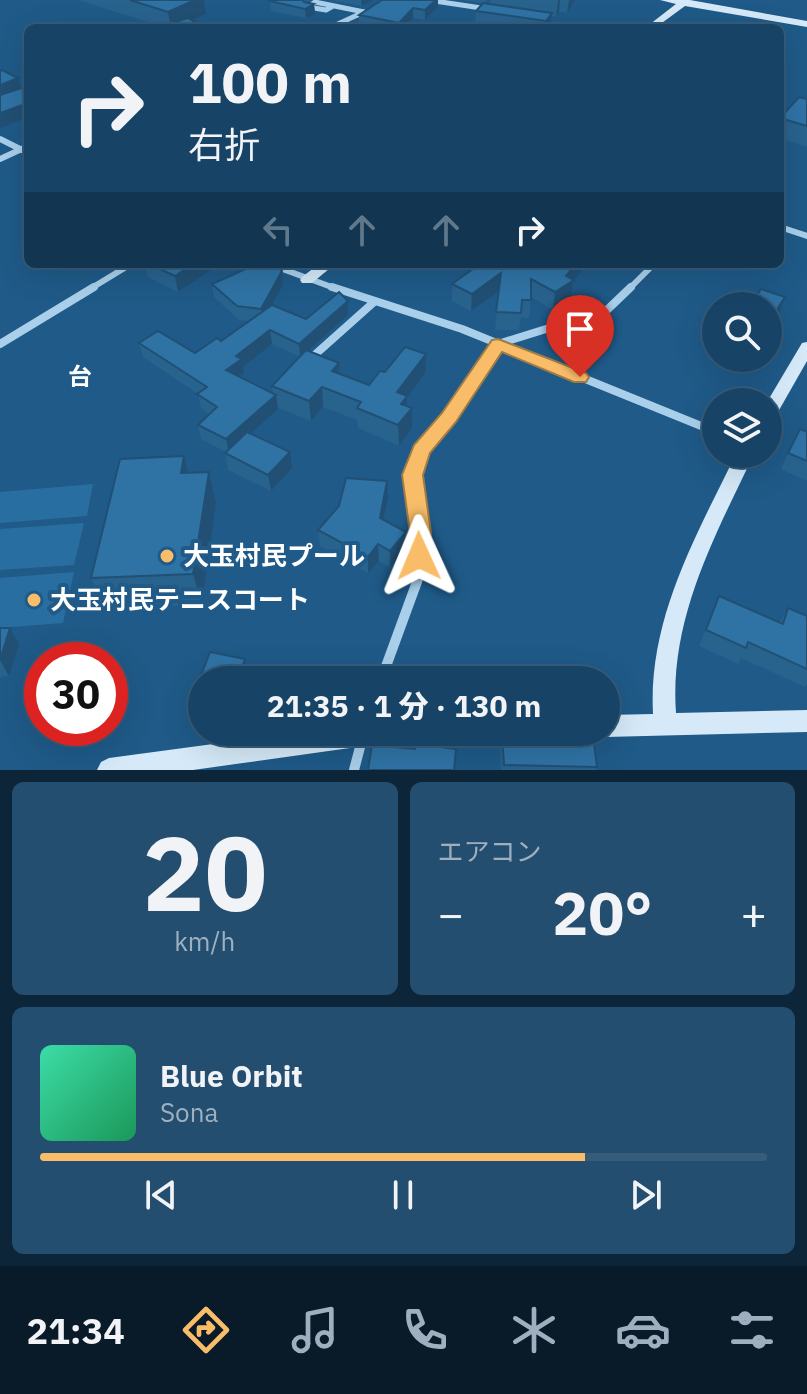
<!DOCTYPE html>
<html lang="ja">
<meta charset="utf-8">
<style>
body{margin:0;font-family:"IBM Plex Sans","Noto Sans JP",sans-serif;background:#244e6f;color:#f1f3f6;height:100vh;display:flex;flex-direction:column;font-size:30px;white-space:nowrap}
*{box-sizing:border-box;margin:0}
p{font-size:26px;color:#9eb0bf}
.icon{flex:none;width:44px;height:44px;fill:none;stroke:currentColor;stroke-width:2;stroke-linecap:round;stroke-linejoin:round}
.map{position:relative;height:770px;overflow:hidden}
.drawer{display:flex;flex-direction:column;gap:12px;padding:12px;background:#0d2538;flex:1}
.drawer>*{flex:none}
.banner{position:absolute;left:24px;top:24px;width:760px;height:244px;border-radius:12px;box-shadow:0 8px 32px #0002,0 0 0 2px #365c7a;background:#174466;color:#f1f3f6;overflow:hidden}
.fabs{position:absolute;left:702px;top:292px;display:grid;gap:16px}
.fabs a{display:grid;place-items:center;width:80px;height:80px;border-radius:50%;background:#174466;box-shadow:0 8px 32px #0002,0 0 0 2px #365c7a;font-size:40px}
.speed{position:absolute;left:24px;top:642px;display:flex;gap:16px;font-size:40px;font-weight:700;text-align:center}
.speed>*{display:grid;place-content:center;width:104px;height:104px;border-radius:50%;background:#174466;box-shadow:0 8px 32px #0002,0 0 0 2px #365c7a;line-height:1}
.speed .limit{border:12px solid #d22;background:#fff;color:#111}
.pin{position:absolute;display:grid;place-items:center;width:68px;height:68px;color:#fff;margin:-82px -34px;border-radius:50% 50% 50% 0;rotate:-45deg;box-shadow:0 0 8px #0007}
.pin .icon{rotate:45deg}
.me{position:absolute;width:88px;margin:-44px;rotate:359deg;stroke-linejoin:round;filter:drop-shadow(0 0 6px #0008)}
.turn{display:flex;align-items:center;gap:28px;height:168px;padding:0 32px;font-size:36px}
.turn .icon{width:104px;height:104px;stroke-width:2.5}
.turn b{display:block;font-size:56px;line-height:68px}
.lanes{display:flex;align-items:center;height:76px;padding:0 32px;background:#0003;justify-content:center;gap:40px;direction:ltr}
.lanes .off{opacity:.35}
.big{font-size:60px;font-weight:800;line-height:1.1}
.drawer .widget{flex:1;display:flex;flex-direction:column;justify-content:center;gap:12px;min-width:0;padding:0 28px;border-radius:12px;background:#244e6f}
.drawer .dial{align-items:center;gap:0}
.dial b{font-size:104px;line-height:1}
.song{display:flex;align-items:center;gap:24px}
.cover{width:96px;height:96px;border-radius:12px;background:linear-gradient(135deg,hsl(160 70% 55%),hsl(150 70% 35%))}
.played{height:8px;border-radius:4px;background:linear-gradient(90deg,#f9bd69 75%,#365c7a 75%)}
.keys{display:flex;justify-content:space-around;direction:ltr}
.heat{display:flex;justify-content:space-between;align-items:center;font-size:44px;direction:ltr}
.drawer .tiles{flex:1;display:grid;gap:12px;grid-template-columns:1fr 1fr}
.widget:last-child{grid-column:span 2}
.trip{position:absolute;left:188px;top:666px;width:432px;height:80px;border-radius:40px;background:#174466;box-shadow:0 8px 32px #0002,0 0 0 2px #365c7a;font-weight:800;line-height:80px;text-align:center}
.dock{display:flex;height:128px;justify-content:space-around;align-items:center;background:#091b29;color:#9eb0bf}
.dock .icon{width:56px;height:56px}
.dock .current{color:#f9bd69}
.dock b{font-size:36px;color:#f1f3f6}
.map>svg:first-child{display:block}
</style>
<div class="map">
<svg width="807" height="770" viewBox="0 0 807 770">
<rect width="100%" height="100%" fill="#1f5a88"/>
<g fill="#296ea0">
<path d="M93,484L87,516L0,523V492Z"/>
<path d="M84,523L74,565L0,570V529Z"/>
<path d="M74,572L63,623L0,628V578Z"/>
</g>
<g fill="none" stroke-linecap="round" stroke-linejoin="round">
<g stroke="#a9cfeb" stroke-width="5">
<path d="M428,0L488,9"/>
<path d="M333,6L326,10L308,7L315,2L364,12"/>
<path d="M329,28L364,12"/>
</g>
<g stroke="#a9cfeb" stroke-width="6">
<path d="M0,139L28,153"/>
<path d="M0,159L28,146"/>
<path d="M780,227L807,236"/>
<path d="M269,264L337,289"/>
<path d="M90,289L131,264"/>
<path d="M629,289L654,264"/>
</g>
<g stroke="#a9cfeb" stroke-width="8">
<path d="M332,287L462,329L716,432"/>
<path d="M0,344L94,287"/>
<path d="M309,360L374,302"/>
<path d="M416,499L412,475L421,450L449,417L498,344L607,310L631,287"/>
</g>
<g stroke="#a9cfeb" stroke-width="10">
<path d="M381,680L418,579L421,533L415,497"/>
<path d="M354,770L364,732"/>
</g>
<g fill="#d5e9f8" fill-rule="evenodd">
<path d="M660,0H690L807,21V27L685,6L655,28H645L676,4Z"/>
<path d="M319,264H335L312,283H302L300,280L302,277Z"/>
<path d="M807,342V361L774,419L768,421L767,402L802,343Z"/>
<path d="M736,454H754C715,536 669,619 676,713L807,710V732L606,737L598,734L606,732V715L653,714C648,619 696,536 736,454Z"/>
<path d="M303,732H445L442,740L434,743L364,746L193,770H97L101,762L109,758Z"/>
</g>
</g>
<g fill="#28638e" fill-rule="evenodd">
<path d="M78,0H204L206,14L192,20L161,26Z"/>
<path d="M272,0H310L307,3L314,4L315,14L306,18L271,11L270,1Z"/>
<path d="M330,0H374L362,6Z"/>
<path d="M382,0L438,7L425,20L413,18L404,28H374L359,25V15Z"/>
<path d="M461,0H487L485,3L490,4L491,0H575L567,13L559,12L556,17L551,16L550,24L548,28H515L475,22L476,11L482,3Z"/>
<path d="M807,99V147L780,138V118Z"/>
<path d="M144,264H216L217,266L178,292L148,277Z"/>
<path d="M463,264H588L573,281L571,297L553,310L531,297L529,318L521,317L519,330H495L499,290L471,311L452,301V284L473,269Z"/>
<path d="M591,264H621L616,271Z"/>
<path d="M282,271L283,285L273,305L306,319L348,301V315L308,351L339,363L340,374L369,385L385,372L425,373L407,398V406L412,428L399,446L358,428L357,420L323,407L311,421L278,408V409L251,433L292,468L271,491L228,470L225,453L226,452L201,439L198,425L209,414L201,408L198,394L143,357L139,343L195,353L221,341L249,321L239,320L214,297L212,284ZM272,344L300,357L272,386L273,394L239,377L244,373L243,367Z"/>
<path d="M785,297L779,314L768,330V306H750L751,305Z"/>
<path d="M807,432V481L781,469L788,453Z"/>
<path d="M188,472H209L216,503L202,605L104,609L91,578Z"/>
<path d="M388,498L383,520L405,548L390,567L379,561L368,573L320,546L318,530Z"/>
<path d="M719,596L780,622L788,608L807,616V684L805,687L741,658L738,664L699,646Z"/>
<path d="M0,628H10L19,644L9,676L0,677Z"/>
<path d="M210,652L245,659L248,674L246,680H202V716L197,714L192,699Z"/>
<path d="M502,734L597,767L596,770H501L500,749Z"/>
</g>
<g fill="#215074">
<path d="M195,0H204L206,14L174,28H171L168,12Z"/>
<path d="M361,0H374L362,6Z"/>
<path d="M436,0H438V7L425,20V10Z"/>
<path d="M558,0H560L559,12L556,17Z"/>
<path d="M569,0H575L567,13Z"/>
<path d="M314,4L315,14L306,18L305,9Z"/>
<path d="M413,8V18L404,28H399V23Z"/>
<path d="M552,13L550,24L548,28H546V21Z"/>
<path d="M18,78L22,91L0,99V85Z"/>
<path d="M28,103V117L0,128V113Z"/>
<path d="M193,264H216L217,266L178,292L175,276Z"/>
<path d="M576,264H588L573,281L571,297L553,310L555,292L566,276Z"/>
<path d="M282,271L283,285L263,323L261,309Z"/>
<path d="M501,273L500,290L471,311L472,294Z"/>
<path d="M785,297L779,314L768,330L774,314Z"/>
<path d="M348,301V315L300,358L299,344Z"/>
<path d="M270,330L272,344L243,367L244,373L229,384L226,370L236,356Z"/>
<path d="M426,354L425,373L407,398V415L412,408V428L399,446L397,392Z"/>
<path d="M339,363L340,383L332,371Z"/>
<path d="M322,387L323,407L311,421L309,401Z"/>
<path d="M276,395L278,409L229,453L226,439Z"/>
<path d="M290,452L292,468L271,491L268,475Z"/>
<path d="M184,456L192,488L181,473Z"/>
<path d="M209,472L216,503L202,605L193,574Z"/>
<path d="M387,481L388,498L380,534V518Z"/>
<path d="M406,532L405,548L390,567V551Z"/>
<path d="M378,544L379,561L368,573V557Z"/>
<path d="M10,628L19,644L9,676L0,660Z"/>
<path d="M245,659L248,674L246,680H237Z"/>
</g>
<g fill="#2f73a5" stroke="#215074" stroke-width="2">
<path d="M130,0H195L168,12Z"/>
<path d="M272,0H303L304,2L314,4L305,9L270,1Z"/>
<path d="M382,0H436L425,10L413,8L399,23L359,15Z"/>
<path d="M483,3L552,13L546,21L476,11Z"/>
<path d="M188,18L207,28H155Z"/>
<path d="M2,70L18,78L0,85V71Z"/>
<path d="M28,86V103L0,113V95Z"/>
<path d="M799,97L807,99V126L780,118Z"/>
<path d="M149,264H193L175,276Z"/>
<path d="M257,264H272L282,271L261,309L237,306L212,284Z"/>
<path d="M480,264H576L566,276L574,280L555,292L531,279V300H522L521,313L496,312L501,273L472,294L452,284Z"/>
<path d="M761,289L785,297L774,314L768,311V306L751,305Z"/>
<path d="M339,292L348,301L299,344L270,330L236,356L242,359L226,370L276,395L226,439L198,425L217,407L197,394L207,387L139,343L158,331L195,353L217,338L221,341L272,305L306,319Z"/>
<path d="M405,347L426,354L397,392L407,396L401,404L412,408L398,425L357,408L361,402L322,387L309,401L272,386L306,350L339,363L332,371L369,385L380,371L385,372Z"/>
<path d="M800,429L807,432V461L788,453Z"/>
<path d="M247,432L290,452L268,475L225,453Z"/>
<path d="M184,456L181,473L209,472L193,574L91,578L120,459Z"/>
<path d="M346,478L387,481L380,518L406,532L390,551L378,544L368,557L318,530L339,506Z"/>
<path d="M719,596L783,624L788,608L807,616V669L748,642L746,648L706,630Z"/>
<path d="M0,628H10L0,660Z"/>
<path d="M210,652L245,659L237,680H202V702L192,699Z"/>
<path d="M297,676H321L320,680H296Z"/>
<path d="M502,734L593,736L597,767L504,765Z"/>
<path d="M416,744L456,749L454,770H368L372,745L415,749Z"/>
</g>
<path fill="#f9bd69" stroke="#a27b44" stroke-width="2" d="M498,339L586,373L589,377L586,382H574L502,352L456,422L430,453L423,475L431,533L427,563L419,565L411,563L408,556L410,533L402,475L414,445L442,413L492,340Z"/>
<g fill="#f9bd69" stroke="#1f5a88" stroke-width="3">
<circle cx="167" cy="556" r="8"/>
<circle cx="34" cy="600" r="8"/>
</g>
<g text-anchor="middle" stroke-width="8" stroke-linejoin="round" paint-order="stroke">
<g font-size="24" font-weight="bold" fill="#fff" stroke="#1f5a88">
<text x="80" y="385">台</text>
</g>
<g font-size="26" font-weight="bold" fill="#fff" stroke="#1f5a88" text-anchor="start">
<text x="183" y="565">大玉村民プール</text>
<text x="50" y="609">大玉村民テニスコート</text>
</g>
</g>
</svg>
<div class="fabs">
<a><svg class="icon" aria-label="search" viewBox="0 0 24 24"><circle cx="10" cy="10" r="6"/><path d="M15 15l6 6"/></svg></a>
<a><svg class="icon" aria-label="layers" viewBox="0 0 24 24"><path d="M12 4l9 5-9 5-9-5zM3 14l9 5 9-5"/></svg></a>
</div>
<div class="speed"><div class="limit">30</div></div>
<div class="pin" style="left:580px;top:377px;background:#d93025"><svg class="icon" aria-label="arrive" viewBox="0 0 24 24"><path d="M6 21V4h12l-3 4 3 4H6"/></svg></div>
<svg class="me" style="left:419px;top:556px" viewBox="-20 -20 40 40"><path d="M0-17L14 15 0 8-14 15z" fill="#f9bd69" stroke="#fff" stroke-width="4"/></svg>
<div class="trip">21:35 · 1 分 · 130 m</div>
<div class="banner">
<div class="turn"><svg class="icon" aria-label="right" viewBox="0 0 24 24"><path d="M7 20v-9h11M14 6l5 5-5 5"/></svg><div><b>100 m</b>右折</div></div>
<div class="lanes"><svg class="icon off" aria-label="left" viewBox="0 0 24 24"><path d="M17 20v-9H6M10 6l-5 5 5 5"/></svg><svg class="icon off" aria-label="ahead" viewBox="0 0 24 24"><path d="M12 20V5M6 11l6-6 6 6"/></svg><svg class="icon off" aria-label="ahead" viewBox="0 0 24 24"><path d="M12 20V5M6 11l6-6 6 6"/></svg><svg class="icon" aria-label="right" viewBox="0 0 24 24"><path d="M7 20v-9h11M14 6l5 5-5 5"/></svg></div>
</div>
</div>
<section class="drawer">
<div class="tiles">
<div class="widget dial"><b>20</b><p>km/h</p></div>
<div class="widget"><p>エアコン</p>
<div class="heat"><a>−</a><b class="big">20°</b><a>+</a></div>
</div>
<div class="widget">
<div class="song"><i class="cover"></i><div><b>Blue Orbit</b><p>Sona</p></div></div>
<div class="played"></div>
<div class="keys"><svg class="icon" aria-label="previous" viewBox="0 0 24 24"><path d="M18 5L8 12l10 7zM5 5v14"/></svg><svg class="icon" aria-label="pause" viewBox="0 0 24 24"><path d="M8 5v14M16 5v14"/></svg><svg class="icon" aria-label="next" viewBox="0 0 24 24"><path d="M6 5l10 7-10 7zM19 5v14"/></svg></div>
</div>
</div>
</section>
<nav class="dock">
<b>21:34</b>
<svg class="icon current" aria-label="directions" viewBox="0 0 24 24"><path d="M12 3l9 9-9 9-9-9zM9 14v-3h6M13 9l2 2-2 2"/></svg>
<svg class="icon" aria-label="music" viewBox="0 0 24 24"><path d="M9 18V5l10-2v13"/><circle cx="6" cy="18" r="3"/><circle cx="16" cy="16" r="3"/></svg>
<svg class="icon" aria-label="phone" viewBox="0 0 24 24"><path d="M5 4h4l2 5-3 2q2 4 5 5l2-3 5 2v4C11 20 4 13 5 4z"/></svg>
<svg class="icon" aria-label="climate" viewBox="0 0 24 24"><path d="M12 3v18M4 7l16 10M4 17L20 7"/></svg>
<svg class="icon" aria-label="car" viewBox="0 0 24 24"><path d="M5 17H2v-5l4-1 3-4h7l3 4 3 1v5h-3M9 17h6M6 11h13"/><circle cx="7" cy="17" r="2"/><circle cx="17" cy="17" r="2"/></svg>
<svg class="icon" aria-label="filters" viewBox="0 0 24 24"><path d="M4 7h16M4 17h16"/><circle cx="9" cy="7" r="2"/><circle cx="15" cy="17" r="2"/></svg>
</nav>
